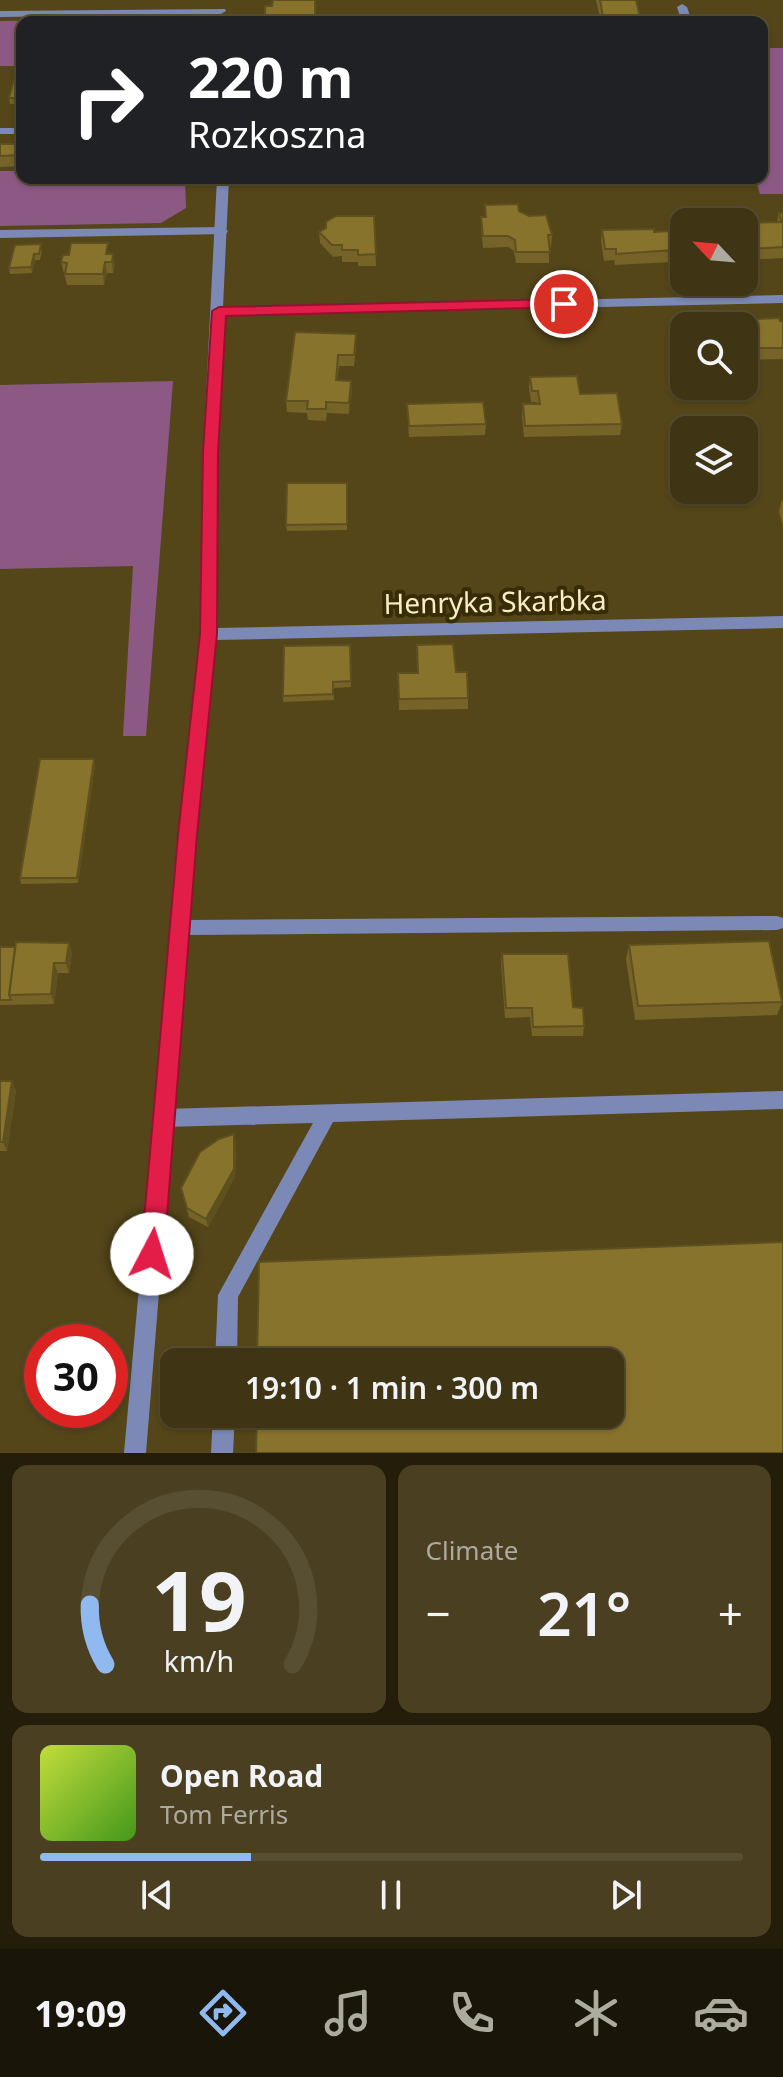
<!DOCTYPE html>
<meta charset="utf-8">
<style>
body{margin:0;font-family:"Noto Sans",sans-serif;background:#4a3f21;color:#f1f3f6;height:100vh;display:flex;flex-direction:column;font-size:30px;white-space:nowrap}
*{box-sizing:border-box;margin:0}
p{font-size:26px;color:#adaaa0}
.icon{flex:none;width:44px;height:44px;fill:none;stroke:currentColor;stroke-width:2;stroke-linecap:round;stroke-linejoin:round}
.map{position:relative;height:1453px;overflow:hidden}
.sheet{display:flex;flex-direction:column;gap:12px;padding:12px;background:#231d0a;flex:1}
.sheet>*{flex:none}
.guide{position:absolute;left:16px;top:16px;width:752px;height:168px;border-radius:16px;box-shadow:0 2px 6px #0004,0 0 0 2px #584f33;background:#202124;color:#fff;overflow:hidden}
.needle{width:52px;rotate:296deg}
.tools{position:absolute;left:670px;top:208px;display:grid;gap:16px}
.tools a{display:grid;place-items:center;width:88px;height:88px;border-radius:16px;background:#3f3413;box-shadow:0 2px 6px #0004,0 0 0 2px #584f33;font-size:40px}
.speed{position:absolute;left:24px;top:1324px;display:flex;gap:16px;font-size:40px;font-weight:700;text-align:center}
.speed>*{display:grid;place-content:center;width:104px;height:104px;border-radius:50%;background:#3f3413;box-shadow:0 2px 6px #0004,0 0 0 2px #584f33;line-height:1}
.speed .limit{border:12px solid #d22;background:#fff;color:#111}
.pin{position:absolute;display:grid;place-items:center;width:68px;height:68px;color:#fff;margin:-34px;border:4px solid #fff;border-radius:50%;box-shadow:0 2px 8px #0007}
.me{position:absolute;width:88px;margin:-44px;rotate:5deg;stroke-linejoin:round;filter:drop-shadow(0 0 6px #0008)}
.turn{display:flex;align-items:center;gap:28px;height:168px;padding:0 40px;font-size:36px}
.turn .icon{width:104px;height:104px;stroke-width:2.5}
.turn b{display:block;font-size:56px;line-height:68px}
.big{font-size:60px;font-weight:600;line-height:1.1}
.sheet .widget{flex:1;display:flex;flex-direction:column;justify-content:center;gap:12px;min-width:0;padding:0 28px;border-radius:16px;background:#4a3f21}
.sheet .dial{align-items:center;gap:0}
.dial svg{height:208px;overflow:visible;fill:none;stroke:#584f33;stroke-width:7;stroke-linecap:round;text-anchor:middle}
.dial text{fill:#f1f3f6;stroke:none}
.song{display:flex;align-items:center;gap:24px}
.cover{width:96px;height:96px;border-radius:12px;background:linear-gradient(135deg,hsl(70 70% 55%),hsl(100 70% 35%))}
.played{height:8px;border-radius:4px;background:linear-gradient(90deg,#90b9f0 30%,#584f33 30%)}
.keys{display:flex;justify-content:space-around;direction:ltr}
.heat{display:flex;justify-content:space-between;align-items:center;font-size:44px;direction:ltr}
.sheet .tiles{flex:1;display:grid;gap:12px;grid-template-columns:1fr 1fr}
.widget:last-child{grid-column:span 2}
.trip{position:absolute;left:160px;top:1348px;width:464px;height:80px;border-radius:16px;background:#3f3413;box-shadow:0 2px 6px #0004,0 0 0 2px #584f33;font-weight:600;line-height:80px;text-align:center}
.tab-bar{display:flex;height:128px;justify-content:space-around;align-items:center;background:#191508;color:#adaaa0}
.tab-bar .icon{width:56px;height:56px}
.tab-bar .on{color:#90b9f0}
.tab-bar b{font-size:36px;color:#f1f3f6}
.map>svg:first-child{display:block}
</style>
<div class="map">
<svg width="783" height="1453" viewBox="0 0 783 1453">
<rect width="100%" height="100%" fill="#544619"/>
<g fill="#8c5985">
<path d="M168,19L176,22H22V66H0V21Z"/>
<path d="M762,48H783V194H760L755,178H762Z"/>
<path d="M0,171H22V178H185L186,208L161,223L0,226Z"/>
<path d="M173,381L146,736H123L133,566L0,569V385Z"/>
</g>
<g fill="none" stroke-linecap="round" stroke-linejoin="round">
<g fill="#7c89b6" fill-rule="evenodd">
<path d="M682,4L687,7L692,22H682L677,7Z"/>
<rect x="0" y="128" width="22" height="6"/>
<path d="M222,227L228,231L226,234L0,238V230Z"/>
<path d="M783,1091V1109L333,1122L238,1297L237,1362H215L218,1295L313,1123L165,1127L158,1124L155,1118L158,1112L165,1109Z"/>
<path d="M213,1414H235L233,1453H211Z"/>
</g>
<g fill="#7c89b6" fill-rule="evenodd">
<path d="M225,9L226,11L221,14L0,17V11Z"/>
<path d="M217,178H229L223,307L783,295V303L223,315L217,453L216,628L783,616V628L215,640L189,920L777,916L783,918V928L777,930L188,935L146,1453H124L180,835L200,634L203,453Z"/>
</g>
</g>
<g fill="#756327">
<path d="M596,0H636L641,22H601Z"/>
<path d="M22,76V104H10L9,98Z"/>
<path d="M0,144H22V166L0,167Z"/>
<path d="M281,178H339V179L281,180Z"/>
<path d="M485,205L519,211L552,235L551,247H549V263H516L514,251L508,247L483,248L481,228V217H485Z"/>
<path d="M779,213H783V258L747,260L744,250V223L777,222Z"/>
<path d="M374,216L376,266H358V262H342V256L333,257L320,243L319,232Z"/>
<path d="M602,230L654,232L674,250L672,262L615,265L614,260L604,261L601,241Z"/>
<path d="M42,250L40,260H35L32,273L10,274L9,268Z"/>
<path d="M110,254L115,265L113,273H107L104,285H67L61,262Z"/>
<path d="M714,321H783V359L744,360V326H713Z"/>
<path d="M295,332L356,346L354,366H339L337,380L351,381L349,414L327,413L326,421L308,420L307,413L287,412L286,401Z"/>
<path d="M530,377L580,394L622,424L620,435L524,437L522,416L523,404H537V402H531L529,388Z"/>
<path d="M407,404L486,424L485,435L409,437Z"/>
<path d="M347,483V530L287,531L286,525Z"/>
<path d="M782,500H783V527L779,511Z"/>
<path d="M350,645L351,687L333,688L334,700L283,702V696Z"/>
<path d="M417,645L456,672L468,698V709L399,710L398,673H417Z"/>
<path d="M94,759L95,764L78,883L21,884L20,878Z"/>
<path d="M69,943L72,953L69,973H58L54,1004L0,1005V947Z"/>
<path d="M629,945L782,1002L777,1015L635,1020L626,959Z"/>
<path d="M502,954L573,1007L584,1026L583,1036H532L530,1017L505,1018L501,964Z"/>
<path d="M0,1081L16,1090L7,1151H0Z"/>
<path d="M236,1143L235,1177L208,1227L189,1217L181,1188Z"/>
</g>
<g fill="#5f5020">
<path d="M34,254L35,260L32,273L31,267Z"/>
<path d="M113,254L115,265L113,273L112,262Z"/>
<path d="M105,262L107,273L104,285L103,274Z"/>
<path d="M351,381L352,392L349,414V403Z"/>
<path d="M94,759L95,764L78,883L77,878Z"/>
<path d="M69,943L72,953L69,973L66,963Z"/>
<path d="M54,963L58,973L54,1004L51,994Z"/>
<path d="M12,1081L16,1090L7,1151L3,1142Z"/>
<path d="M234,1134L236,1143L235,1177L208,1227L206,1219Z"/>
</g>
<g fill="#88732d" stroke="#5f5020" stroke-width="2">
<path d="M273,0H315V22H271V20H265V6H272Z"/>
<path d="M600,0H636L641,22H604Z"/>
<path d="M15,76H22V98H9Z"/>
<path d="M0,144H22V155L0,156Z"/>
<path d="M518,204L519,211L529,216L546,215L552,235H548L550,252H516L515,240L508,236H483L481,217H486L485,205Z"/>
<path d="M779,213H783V247L749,249L744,231V223L782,222Z"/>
<path d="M336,216H374L376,254L358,255V250H342V245H332L319,232L326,228V222Z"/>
<path d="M654,229V232L670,231L674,250L616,254V249H605L602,230Z"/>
<path d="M71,243H108L106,254H113L112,262H105L103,274H65L67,263L61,262L63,255H69Z"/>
<path d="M41,244L39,254H34L31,267L9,268L15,245Z"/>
<path d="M779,318L780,321H783V348H744V326H715L714,321Z"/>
<path d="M295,332L356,334L354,355H338L337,369L336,380L351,381L349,403L326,402V409H307L308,401H286Z"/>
<path d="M577,376L580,394L617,393L622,424L525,426L523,404H540L538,391H532L530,377Z"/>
<path d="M483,402L486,424L409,426L407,404Z"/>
<path d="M287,483H347V524L286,525Z"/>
<path d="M453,644L456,672H467L468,698L399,699L398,673H418L417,645Z"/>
<path d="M350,645L351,681L333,682V694L283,696L284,646Z"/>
<path d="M40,759H94L77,878H20Z"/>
<path d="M769,941L782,1002L638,1006L629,945Z"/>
<path d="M16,942L69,943L66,963H54L51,994L9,995Z"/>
<path d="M0,947H15L9,995L11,1000H0Z"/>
<path d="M502,954H568L573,1007L583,1008L584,1026L533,1027L532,1008H506Z"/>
<path d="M0,1081H12L3,1142H0Z"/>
<path d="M234,1134V1169L206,1219L187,1208L181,1188L200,1152L219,1139Z"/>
<path d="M783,1242V1453H256L257,1414H610V1362H257L259,1262Z"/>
</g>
<path fill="#e11d48" stroke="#92132f" stroke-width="2" d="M564,299L569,300V307L226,316L218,453L217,634L197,835L164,1254L161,1262L152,1265L144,1262L141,1254L178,835L200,634L203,453L212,311L219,307Z"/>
<g text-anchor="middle" stroke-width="8" stroke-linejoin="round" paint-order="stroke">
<g font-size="28" fill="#faedc5" stroke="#372c07">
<text transform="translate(495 602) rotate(-1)" y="10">Henryka Skarbka</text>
</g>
</g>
</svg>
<div class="tools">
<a><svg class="needle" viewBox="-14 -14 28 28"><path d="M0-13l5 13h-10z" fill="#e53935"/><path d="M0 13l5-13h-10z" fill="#adaaa0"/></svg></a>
<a><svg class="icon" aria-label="search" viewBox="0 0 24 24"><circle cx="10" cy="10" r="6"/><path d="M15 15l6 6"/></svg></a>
<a><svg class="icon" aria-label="layers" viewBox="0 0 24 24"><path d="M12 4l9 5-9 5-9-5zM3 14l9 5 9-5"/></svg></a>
</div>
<div class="speed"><div class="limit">30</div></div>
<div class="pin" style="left:564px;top:304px;background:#d93025"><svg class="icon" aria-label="arrive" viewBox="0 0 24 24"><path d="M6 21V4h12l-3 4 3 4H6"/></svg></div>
<svg class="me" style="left:152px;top:1254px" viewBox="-20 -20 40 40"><circle r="19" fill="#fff"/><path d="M0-13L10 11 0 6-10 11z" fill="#e11d48"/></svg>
<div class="trip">19:10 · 1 min · 300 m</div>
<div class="guide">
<div class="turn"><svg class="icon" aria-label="right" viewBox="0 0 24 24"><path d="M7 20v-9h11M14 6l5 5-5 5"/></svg><div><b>220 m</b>Rozkoszna</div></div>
</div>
</div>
<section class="sheet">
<div class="tiles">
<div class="widget dial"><svg viewBox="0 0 100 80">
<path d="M14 69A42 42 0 1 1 86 69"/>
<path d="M14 69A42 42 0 0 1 8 46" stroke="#90b9f0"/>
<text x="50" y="56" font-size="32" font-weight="700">19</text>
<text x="50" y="72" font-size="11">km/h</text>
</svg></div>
<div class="widget"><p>Climate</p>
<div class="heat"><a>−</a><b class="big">21°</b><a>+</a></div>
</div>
<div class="widget">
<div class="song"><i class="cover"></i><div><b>Open Road</b><p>Tom Ferris</p></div></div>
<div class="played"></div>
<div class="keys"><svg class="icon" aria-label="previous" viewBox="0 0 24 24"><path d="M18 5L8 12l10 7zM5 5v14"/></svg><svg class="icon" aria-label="pause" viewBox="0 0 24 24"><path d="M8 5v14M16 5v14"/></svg><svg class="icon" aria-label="next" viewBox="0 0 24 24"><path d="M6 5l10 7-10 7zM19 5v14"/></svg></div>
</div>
</div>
</section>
<nav class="tab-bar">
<b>19:09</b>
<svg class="icon on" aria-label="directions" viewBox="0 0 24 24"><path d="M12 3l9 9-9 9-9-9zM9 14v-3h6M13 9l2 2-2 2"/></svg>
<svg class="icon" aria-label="music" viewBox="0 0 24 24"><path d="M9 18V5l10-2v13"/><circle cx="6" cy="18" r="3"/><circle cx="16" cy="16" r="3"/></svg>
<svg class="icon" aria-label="phone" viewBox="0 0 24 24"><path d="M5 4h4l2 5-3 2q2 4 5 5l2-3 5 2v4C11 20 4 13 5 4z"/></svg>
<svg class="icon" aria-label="climate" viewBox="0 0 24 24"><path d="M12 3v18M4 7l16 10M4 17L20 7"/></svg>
<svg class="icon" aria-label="car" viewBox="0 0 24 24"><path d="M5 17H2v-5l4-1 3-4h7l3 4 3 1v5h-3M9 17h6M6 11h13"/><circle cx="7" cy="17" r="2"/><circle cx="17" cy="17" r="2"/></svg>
</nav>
